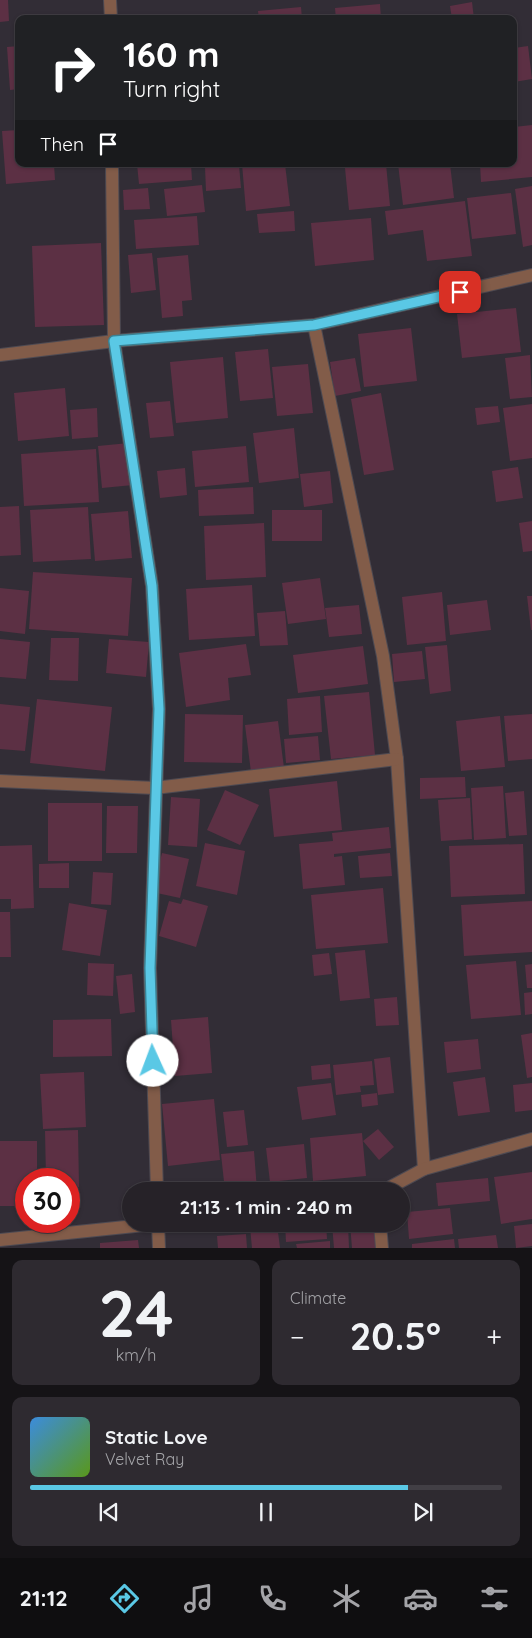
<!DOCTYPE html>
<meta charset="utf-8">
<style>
body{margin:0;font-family:Quicksand,sans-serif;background:#2e2a30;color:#f1f3f6;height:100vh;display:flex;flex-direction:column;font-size:19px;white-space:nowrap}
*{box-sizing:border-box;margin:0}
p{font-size:16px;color:#a4a4a8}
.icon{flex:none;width:28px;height:28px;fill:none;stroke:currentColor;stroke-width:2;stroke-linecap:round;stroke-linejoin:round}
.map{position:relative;height:1248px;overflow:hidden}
.side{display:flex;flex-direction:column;gap:12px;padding:12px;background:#151316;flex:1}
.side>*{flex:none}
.banner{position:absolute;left:15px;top:15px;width:502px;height:152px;border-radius:10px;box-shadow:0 1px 4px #0004,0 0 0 1px #423f45;background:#202124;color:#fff;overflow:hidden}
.speed{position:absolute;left:15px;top:1168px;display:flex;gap:10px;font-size:25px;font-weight:700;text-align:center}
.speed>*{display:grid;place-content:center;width:65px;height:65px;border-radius:50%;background:#262228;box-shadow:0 1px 4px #0004,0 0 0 1px #423f45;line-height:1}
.speed .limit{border:8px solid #d22;background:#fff;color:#111}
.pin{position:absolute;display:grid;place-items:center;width:42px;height:42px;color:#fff;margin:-21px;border-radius:10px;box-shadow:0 2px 8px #0006}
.me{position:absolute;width:55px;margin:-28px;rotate:358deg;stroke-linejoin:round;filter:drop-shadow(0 0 4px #0008)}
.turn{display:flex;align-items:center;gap:18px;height:105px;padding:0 25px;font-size:22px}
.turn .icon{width:65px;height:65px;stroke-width:2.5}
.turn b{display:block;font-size:35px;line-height:42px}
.then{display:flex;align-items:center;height:48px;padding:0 25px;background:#0003;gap:10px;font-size:19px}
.big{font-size:38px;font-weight:800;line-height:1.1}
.side .card{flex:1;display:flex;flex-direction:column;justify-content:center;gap:8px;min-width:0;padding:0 18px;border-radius:10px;background:#2e2a30}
.side .dial{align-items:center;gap:0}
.dial b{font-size:65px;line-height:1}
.song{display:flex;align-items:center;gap:15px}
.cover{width:60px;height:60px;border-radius:8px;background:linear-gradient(135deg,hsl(210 70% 55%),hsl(90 70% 35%))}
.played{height:5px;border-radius:2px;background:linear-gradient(90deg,#5ac8e5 80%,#423f45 80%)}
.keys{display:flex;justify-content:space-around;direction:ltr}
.heat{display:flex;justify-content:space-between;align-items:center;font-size:28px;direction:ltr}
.side .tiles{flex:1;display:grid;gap:12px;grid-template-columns:1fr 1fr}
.card:last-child{grid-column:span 2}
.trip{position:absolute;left:122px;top:1182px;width:288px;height:50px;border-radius:25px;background:#262228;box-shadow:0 1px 4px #0004,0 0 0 1px #423f45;font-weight:800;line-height:50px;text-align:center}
.dock{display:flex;height:80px;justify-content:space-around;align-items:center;background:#0f0e10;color:#a4a4a8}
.dock .icon{width:35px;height:35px}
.dock .current{color:#5ac8e5}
.dock b{font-size:22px;color:#f1f3f6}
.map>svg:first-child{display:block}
</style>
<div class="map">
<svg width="532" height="1248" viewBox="0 0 532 1248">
<rect width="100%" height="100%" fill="#322d36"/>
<g fill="#5c3044">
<path d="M0,0H8L9,21L0,22Z"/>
<path d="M472,2L474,19H452L450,6Z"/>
<path d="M380,4L381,19H336L335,8Z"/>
<path d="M301,7L302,19H259L258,11Z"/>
<path d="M204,15V19H169V17Z"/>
<path d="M19,46V89L10,90L7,47Z"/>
<path d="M528,46L532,79L514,82V48Z"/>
<path d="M532,125V177L481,182L480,164H514V127Z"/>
<path d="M19,130V164H54L55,180L6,184L2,131Z"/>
<path d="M137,164H191L192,180L139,184Z"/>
<path d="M242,164H285L290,206L246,211Z"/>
<path d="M386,164L390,206L349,210L345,168Z"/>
<path d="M398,164H450L454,198L403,205Z"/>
<path d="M239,165L241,188L206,191L205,167Z"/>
<path d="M202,185L205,212L167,216L164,189Z"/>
<path d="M532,186V245L523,247L515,189Z"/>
<path d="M148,188L150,209L124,210L123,190Z"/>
<path d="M511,193L516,234L472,239L467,198Z"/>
<path d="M465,201L472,256L427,261L423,230L388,235L385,211Z"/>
<path d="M294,211L295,231L259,233L257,214Z"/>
<path d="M197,216L199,245L136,249L134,220Z"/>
<path d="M371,218L374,260L315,266L311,223Z"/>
<path d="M101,243L104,325L35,327L32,246Z"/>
<path d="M152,253L156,290L131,293L128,255Z"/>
<path d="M188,255L192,300L182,301L183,316L162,318L157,258Z"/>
<path d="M516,308L521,352L462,358L457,314Z"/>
<path d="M411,328L417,381L364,387L358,334Z"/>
<path d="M268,349L273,398L240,401L235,352Z"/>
<path d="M530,355L532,397L510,399L505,358Z"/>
<path d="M223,357L228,418L176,423L170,362Z"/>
<path d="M355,358L361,391L335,396L330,362Z"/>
<path d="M308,364L313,413L277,416L272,367Z"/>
<path d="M65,388L69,436L18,441L14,393Z"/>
<path d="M381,393L394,470L364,475L351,399Z"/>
<path d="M170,401L174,436L150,438L146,403Z"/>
<path d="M532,404V458L510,461L503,408Z"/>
<path d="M498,406L500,422L477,425L475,408Z"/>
<path d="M97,408L98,437L72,439L70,410Z"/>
<path d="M294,428L299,478L259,483L253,433Z"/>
<path d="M129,443L133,485L102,488L98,446Z"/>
<path d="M246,446L249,482L195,487L192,451Z"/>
<path d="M96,449L99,502L24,506L21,454Z"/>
<path d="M518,467L523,498L496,502L492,471Z"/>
<path d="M185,468L187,495L160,498L157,471Z"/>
<path d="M330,471L333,503L304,507L300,474Z"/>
<path d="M253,487L254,514L199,516L198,490Z"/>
<path d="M19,506L21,555L0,556V507Z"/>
<path d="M88,507L91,559L33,562L30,510Z"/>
<rect x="272" y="510" width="50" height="31"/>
<path d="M128,511L132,558L95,561L91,514Z"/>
<path d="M532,521V551L523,552L519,523Z"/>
<path d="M264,523L266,577L206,580L204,526Z"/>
<path d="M33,572L132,578L128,636L29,629Z"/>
<path d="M320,578L326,619L288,624L282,583Z"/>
<path d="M252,585L255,636L189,640L186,589Z"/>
<path d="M0,588L29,591L25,634L0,631Z"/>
<path d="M442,592L446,641L407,645L402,597Z"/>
<path d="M527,596H532V630H531Z"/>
<path d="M487,600L491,630L450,635L447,605Z"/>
<path d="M359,605L362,634L329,637L325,608Z"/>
<path d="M285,611L288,645L260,646L257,613Z"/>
<path d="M51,638H79L78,681L49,680Z"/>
<path d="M0,639L30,642L26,679L0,677Z"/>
<path d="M109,639L149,642L146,677L106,673Z"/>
<path d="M246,644L251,675L228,678L230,700L186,707L179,653Z"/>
<path d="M447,645L451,691L430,694L425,647Z"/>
<path d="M363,646L368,684L298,693L293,655Z"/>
<path d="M422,651L425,679L394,682L392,654Z"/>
<path d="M369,692L375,755L331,759L324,696Z"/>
<path d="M320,696L322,732L289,735L287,699Z"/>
<path d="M37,699L112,707L105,771L30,763Z"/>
<path d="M0,704L30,707L25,751L0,749Z"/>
<path d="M185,714L243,715L242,763L184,762Z"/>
<path d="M532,714V759L508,761L504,716Z"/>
<path d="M500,716L505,767L461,771L456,721Z"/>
<path d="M278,721L284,768L251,772L245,725Z"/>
<path d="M318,736L320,760L286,763L284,739Z"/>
<path d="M465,777L466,797L420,799V778Z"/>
<path d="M337,781L342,830L274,837L269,789Z"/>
<path d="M503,786L506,838L474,840L471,788Z"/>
<path d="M225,790L259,805L240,845L207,830Z"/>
<path d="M524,791L527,835L509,836L505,793Z"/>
<path d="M171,797L200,799L197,847L168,845Z"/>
<path d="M470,798L472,839L441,841L438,800Z"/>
<rect x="48" y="803" width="54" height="58"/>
<path d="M107,806H138L137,853H106Z"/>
<path d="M389,827L391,848L334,854V857L342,856L345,885L303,889L299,844L333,841L332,833Z"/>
<path d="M205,843L245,851L237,895L196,886Z"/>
<path d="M523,844L525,894L451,897L449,846Z"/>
<path d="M32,845L34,908L11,909V899H0V846Z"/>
<path d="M162,853L189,859L180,898L152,892Z"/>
<path d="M390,853L392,876L360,878L358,856Z"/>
<path d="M69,863V888H39V864Z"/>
<path d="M93,872L113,873L111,905L91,904Z"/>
<path d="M383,888L388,943L316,949L311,895Z"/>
<path d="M183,899L208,906L196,947L159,936L169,901L181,904Z"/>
<path d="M532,901V952L464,956L461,905Z"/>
<path d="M69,903L107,910L100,956L62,950Z"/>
<path d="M0,912H10L11,957H0Z"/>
<path d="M365,950L370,998L340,1001L335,953Z"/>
<path d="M329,953L332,974L314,976L312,955Z"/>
<path d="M516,961L521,1015L471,1019L466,965Z"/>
<path d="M88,963L114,964L113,996L87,995Z"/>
<path d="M532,964V988H527L525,965Z"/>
<path d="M132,974L135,1012L120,1014L116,976Z"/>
<path d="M532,992V1014L525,1015L524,993Z"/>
<path d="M397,997L399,1025L376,1026L374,999Z"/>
<path d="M208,1017L212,1073L175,1076L171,1020Z"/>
<path d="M111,1019L112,1056L53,1057V1020Z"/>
<path d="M532,1033V1077L527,1078L521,1035Z"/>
<path d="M478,1039L481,1069L447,1073L444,1042Z"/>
<path d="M390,1057L394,1093L378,1095L374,1059Z"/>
<path d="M372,1061L374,1085L360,1086L361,1092L336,1095L333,1065Z"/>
<path d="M330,1064L331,1078L312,1080L311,1066Z"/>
<path d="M84,1072L86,1127L43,1129L40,1074Z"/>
<path d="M485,1077L490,1112L458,1116L453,1082Z"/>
<path d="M331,1083L336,1115L302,1120L297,1087Z"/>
<path d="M532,1083V1110L515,1112L513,1085Z"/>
<path d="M377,1093L378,1105L362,1107L361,1095Z"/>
<path d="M214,1099L220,1160L168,1166L162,1104Z"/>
<path d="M244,1110L248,1145L227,1147L223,1112Z"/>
<path d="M378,1129L394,1147L379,1160L363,1141Z"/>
<path d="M78,1130L79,1187H69V1179H46L45,1131Z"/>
<path d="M362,1133L366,1176L313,1181L310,1138Z"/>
<path d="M0,1141H37V1179H26V1206H0Z"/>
<path d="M304,1144L307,1178L270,1182L266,1148Z"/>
<path d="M254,1151L257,1190L225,1191L221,1154Z"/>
<path d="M532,1172V1219L501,1224L494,1177Z"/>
<path d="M488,1178L490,1201L438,1206L436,1183Z"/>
<path d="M69,1189H72L75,1217H69Z"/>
<path d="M450,1208L453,1234L409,1239L407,1212Z"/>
<path d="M277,1224L280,1248H252L250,1227Z"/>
<path d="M285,1224H326L327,1239L286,1242Z"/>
<path d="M332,1224H348L349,1248H334Z"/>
<path d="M350,1224H374L376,1248H352Z"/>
<path d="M532,1224V1246L516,1248L514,1226Z"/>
<path d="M246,1234L247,1248H218L217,1236Z"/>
<path d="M496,1235L498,1248H459L458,1239Z"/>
<path d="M454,1239L455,1248H412V1244Z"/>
<path d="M138,1240L139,1248H100V1243Z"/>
<path d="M330,1241V1248H297L296,1244Z"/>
</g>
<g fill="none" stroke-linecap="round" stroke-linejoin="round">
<g stroke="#4e4a52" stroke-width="14">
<g id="street">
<path d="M110,0L111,19"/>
<path d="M112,164L114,341L152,586L159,709L150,968L157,1191"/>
<path d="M314,325L383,656L397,759L424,1169"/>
<path d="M0,355L114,341L314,325L532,275"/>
<path d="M0,781L155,788L397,759"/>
<path d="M383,1191L424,1169L532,1139"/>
<path d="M158,1224L159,1248"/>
<path d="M380,1224L382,1248"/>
<path d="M0,1240L154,1224"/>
</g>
</g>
<use href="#street" stroke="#825c49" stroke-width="12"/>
</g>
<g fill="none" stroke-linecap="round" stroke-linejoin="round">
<g stroke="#3a8295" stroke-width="12">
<path id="route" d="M153,1061L150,968L159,709L152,586L114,341L314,325L460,292"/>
</g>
<use href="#route" stroke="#5ac8e5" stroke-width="9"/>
</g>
</svg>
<div class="speed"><div class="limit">30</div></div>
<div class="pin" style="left:460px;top:292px;background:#d93025"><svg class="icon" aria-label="arrive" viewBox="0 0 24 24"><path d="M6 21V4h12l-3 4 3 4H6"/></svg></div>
<svg class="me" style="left:153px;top:1061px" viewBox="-20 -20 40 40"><circle r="19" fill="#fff"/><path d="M0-13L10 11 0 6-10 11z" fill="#5ac8e5"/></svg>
<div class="trip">21:13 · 1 min · 240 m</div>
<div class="banner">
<div class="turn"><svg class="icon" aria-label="right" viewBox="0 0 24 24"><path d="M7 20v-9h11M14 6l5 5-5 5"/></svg><div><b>160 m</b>Turn right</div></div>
<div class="then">Then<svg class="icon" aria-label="arrive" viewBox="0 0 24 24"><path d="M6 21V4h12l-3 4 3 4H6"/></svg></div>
</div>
</div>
<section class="side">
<div class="tiles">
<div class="card dial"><b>24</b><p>km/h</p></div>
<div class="card"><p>Climate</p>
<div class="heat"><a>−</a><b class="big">20.5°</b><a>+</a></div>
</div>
<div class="card">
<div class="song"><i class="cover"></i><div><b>Static Love</b><p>Velvet Ray</p></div></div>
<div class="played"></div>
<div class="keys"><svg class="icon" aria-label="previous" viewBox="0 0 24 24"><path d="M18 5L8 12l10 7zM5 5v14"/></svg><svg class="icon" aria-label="pause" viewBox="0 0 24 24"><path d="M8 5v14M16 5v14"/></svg><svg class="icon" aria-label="next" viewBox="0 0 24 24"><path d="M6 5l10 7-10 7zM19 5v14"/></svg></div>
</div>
</div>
</section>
<nav class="dock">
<b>21:12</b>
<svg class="icon current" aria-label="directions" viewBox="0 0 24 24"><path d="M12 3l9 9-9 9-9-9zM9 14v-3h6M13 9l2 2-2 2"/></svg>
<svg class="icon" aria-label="music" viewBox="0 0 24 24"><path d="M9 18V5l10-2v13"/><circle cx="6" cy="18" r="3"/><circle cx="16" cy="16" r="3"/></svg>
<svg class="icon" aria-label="phone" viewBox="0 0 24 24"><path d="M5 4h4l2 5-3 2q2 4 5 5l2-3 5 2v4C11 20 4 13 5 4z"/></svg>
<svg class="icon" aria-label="climate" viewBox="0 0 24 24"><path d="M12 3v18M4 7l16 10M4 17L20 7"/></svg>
<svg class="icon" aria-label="car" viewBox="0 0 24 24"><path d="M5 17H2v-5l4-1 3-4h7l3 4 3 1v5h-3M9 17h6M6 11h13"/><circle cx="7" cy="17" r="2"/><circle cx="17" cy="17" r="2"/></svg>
<svg class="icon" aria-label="filters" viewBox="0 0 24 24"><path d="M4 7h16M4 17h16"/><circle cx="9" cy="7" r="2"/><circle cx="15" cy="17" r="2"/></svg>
</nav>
